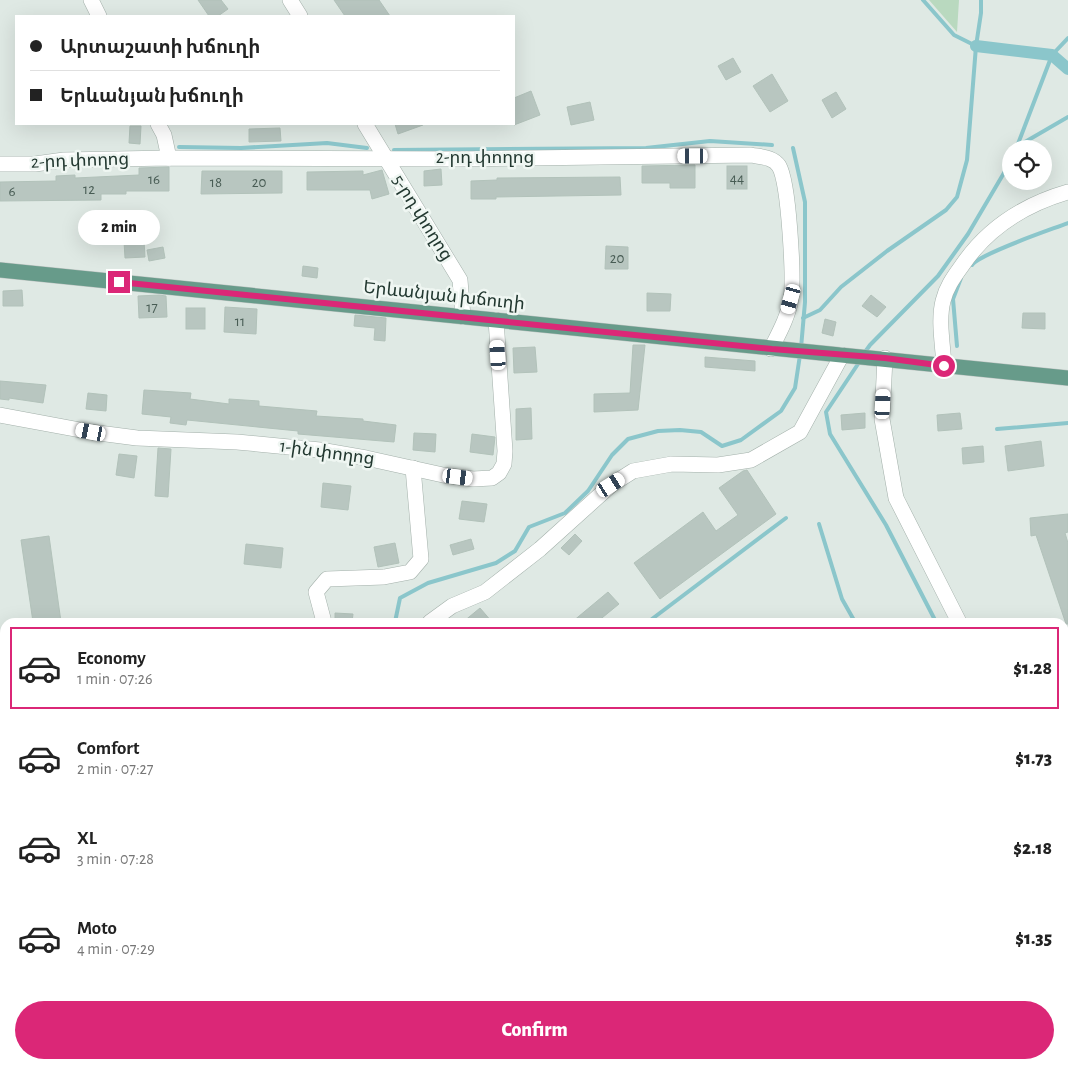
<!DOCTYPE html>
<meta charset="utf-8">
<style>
:root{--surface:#fff;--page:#f2f2f2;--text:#222;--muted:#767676;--line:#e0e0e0;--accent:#db2777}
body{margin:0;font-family:"Alegreya Sans","Noto Sans Armenian",sans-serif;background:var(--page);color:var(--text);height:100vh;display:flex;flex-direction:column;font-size:19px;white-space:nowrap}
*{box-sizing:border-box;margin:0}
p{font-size:16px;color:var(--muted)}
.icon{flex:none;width:28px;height:28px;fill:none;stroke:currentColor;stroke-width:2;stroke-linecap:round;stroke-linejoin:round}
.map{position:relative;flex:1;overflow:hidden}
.drawer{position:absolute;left:0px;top:618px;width:1069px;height:451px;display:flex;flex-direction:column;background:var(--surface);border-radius:15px 15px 0 0;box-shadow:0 5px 20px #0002}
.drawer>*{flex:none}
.hud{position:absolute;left:15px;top:15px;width:500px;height:110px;border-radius:0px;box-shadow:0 5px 20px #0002;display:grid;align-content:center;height:110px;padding:0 15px;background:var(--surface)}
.tools{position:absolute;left:1002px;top:140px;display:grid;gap:10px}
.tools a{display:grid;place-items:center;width:50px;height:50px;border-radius:50%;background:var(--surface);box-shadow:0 5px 20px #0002;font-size:25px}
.end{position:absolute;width:22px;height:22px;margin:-11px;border:6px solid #db2777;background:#fff;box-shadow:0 0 0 2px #fff}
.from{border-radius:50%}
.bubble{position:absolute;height:35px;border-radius:18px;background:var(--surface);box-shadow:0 5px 20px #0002;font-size:16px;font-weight:800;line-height:35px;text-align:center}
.car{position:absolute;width:15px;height:30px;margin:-15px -8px;border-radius:6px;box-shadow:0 0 4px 1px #0007;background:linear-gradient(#fff 24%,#345 0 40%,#fff 0 76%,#345 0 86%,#fff 0)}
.hud b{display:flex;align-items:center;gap:18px;height:48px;font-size:19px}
.hud b+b{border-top:1px solid var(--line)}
.hud i{width:12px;height:12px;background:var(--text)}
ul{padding:9px 0 0;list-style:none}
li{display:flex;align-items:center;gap:15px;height:82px;margin:0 10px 8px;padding:0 5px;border:2px solid transparent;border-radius:0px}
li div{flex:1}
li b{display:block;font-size:19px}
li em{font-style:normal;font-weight:800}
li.selected{border-color:var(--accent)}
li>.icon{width:45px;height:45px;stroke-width:1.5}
.cta{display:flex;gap:10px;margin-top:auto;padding:10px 15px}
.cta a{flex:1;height:58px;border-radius:30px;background:var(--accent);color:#fff;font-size:20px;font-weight:800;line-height:58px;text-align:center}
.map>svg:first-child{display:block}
</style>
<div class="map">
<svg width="1068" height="1068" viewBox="0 0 1068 1068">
<rect width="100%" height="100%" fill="#dfe9e4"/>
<path fill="#b9d9bf" d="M929,0H959L957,32Z"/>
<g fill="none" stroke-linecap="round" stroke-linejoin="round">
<g stroke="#8bc6cb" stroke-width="4">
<path d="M923,0L954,35L976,46"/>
<path d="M1018,146L1068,117"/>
<path d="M179,147L241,148L327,143L367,148"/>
<path d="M793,148L805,202V302L801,348"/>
<path d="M1016,149L1052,55L1068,38"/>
<path d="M394,150L646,148L710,141L772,145"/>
<path d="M972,265C981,253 1050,230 1068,223"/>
<path d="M803,318L820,310L841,287L887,251L946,210L957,197L967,160L976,46L981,13V0"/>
<path d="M957,346L953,299L961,278"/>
<path d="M865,352L870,345L938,276L968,234L1011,161"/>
<path d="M860,361L826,412L830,434L886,525L936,622"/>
<path d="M997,429L1068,423"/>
<path d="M819,524L842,599L855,622"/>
<path d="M395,622L400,598L428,583L496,563L515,551L529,527L565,513L588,491L612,455L628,439L658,431L680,430L701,432L722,446L741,440L781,411L795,388L800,355"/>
<path d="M648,622L786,518"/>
<path d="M1064,849L1068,857"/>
<path d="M1064,969L1068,976"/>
<path d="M541,1064L543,1068"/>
</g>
<path stroke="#8bc6cb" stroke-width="12" d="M976,46L1052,55L1068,69"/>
</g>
<g fill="#b8c6c0" stroke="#b2c2ba">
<path d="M198,0H221L228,9L218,16H209Z"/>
<path d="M334,0H379L390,16H345Z"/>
<path d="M733,58L741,72L726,80L718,66Z"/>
<path d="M772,74L788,101L770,112L753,86Z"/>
<path d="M531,91L540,115L514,125V98Z"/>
<path d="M836,92L846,109L832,118L822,100Z"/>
<path d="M590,102L594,120L571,125L567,107Z"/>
<path d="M395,124H422L423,125L398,134Z"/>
<path d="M130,126H141L140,144L129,143Z"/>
<path d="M280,128L281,141L249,142V129Z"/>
<path d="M695,165V188H670V183H642V166Z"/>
<rect x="727" y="166" width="20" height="23"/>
<path d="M169,167V191H126V194H101V200L0,201V182L56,181V176L75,175V178L139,175V168Z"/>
<path d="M441,169L442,185L424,186V171Z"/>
<path d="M382,170L389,194L372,199L370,190H307V172L363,171V175Z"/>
<path d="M202,171H282V193L201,194Z"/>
<path d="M620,177L621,195L496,197V199H471V181L497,180V178Z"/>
<path d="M112,231V242L99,244L98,233Z"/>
<path d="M144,240L145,257L125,258L124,241Z"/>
<path d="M606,246L628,247V269H605Z"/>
<path d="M163,247L165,258L149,261L147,250Z"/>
<path d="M303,266L318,268L317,278L302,276Z"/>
<path d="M22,290L23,306H3V291Z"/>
<path d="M647,293L671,294L670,311H647Z"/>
<path d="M159,295L166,296L167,317L139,318L138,296Z"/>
<path d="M871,295L886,307L877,317L862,306Z"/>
<path d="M225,307L257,309L256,334L224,332Z"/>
<rect x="186" y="308" width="19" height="21"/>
<path d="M1023,313H1045V329L1022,328Z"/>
<path d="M355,315L386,318L385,341L374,340L375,328L354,326Z"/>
<path d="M825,319L836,322L833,336L822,333Z"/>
<path d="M633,345H645L638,410L594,412V394L630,393Z"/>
<path d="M535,347L537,372L514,373L513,348Z"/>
<path d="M705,357L755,361V371L705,367Z"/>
<path d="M0,381L46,385L43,403L9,398V400L0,399Z"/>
<path d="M144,390L191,393L190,399L229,404V399L259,401V406L317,411L316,416L363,419V421L396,425L394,442L298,434V431L187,420L186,425L170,423L171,417L142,414Z"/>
<path d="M88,393L107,395L106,411L86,409Z"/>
<path d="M531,408L532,439L516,440V409Z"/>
<path d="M865,413V428L842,430L841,415Z"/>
<path d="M960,413L962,429L938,431L937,415Z"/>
<path d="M414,433L436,434L435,452L413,450Z"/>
<path d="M472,434L495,437L493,455L470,452Z"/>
<path d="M1041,441L1044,466L1008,471L1005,446Z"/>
<path d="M983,446L984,462L963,464L962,448Z"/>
<path d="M158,448L171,449L168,497L155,496Z"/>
<path d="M119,454L137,456L134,478L116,475Z"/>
<path d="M747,470L776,514L660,599L634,563L703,512L716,531L738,515L719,488L743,471Z"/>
<path d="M323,483L351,486L348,510L321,507Z"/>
<path d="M462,501L487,504L484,522L459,519Z"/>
<path d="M1068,514V532L1065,533L1068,543V624H1066L1036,535L1031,536L1030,518Z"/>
<path d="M575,534L582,541L569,555L561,548Z"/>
<path d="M49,536L61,622H33L21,540Z"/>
<path d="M471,539L474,549L453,555L450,545Z"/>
<path d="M395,543L399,563L378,567L374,547Z"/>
<path d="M246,544L283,548L281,568L244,564Z"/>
<path d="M608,592L619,604L597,622H572Z"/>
<path d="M480,608L492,622H463Z"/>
<path d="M335,613L353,614L352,622H335Z"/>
</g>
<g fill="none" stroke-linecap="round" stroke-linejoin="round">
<g stroke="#a3b0aa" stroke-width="16">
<g id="minor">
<path d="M91,0L99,16"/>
<path d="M290,0L300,16"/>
<path d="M158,124L164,135L169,158"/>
<path d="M365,124L460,280L463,317"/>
<path d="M0,164H35L64,160L169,158L458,159L751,155C761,157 773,157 779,166C789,183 794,278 791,299C788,317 779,333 771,349"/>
<path d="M885,358L882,419L896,498L959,622"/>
<path d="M944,366C943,345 938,321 943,301C946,288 953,278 961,267C987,228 1023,205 1068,192"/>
<path d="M0,415L91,432L137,438L237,442L320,450L366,458L443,475L473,479L492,478L499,473L504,464L505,451L496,320"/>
<path d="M324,622L316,592L327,579L384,577L410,572L421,559L413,468"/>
<path d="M430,622L452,606L485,592L540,549L611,485L633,471L672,464L718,465L751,460L800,432L842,355"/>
<path d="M1064,712L1068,711"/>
<path d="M1064,819L1068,826"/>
</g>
</g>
<g stroke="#bdc3c1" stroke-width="16">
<path id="major" d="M0,270L1068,378"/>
</g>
<use href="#minor" stroke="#fff" stroke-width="15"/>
<use href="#major" stroke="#679b8a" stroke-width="15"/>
</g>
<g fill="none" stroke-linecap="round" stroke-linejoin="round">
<path stroke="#db2777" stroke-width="6" d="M119,282L772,349L885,358L944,366"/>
</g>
<g text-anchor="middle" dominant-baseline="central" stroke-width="5" stroke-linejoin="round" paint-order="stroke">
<g font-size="15" fill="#485c54">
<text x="737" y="178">44</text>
<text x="154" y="179">16</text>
<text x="216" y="182">18</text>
<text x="259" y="182">20</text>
<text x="89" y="189">12</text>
<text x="12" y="191">6</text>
<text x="617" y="258">20</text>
<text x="152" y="307">17</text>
<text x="240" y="321">11</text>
</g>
<g font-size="18" fill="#223830" stroke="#eff6f2">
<text x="485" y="158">2-րդ փողոց</text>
<text transform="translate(80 161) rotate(-2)">2-րդ փողոց</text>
<text transform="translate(422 218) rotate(58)">5-րդ փողոց</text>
<text transform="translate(444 296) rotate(6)">Երևանյան խճուղի</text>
<text transform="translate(327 453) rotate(8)">1-ին փողոց</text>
</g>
</g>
</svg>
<div class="tools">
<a><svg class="icon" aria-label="locate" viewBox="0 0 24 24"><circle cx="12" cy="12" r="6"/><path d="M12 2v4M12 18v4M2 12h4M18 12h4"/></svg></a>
</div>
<i class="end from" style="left:944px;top:366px"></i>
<i class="end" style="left:119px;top:282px"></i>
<div class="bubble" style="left:78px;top:210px;width:82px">2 min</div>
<i class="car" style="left:693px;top:156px;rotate:270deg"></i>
<i class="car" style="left:791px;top:299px;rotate:196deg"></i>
<i class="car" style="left:498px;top:355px;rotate:356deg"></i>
<i class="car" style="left:883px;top:404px;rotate:3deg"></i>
<i class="car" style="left:91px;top:432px;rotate:281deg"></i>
<i class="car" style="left:458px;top:477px;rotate:97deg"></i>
<i class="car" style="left:611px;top:485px;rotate:57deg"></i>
<div class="hud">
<b><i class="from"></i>Արտաշատի խճուղի</b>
<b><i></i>Երևանյան խճուղի</b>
</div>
<section class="drawer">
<ul>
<li class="selected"><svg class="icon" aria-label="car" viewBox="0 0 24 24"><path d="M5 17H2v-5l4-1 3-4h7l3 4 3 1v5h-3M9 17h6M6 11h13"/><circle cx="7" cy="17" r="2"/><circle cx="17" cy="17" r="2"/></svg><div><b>Economy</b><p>1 min · 07:26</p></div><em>$1.28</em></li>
<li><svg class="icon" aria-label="car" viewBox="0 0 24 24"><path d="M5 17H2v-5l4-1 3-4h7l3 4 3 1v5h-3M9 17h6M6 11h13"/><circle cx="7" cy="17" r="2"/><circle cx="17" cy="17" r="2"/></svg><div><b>Comfort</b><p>2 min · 07:27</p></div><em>$1.73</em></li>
<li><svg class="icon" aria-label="car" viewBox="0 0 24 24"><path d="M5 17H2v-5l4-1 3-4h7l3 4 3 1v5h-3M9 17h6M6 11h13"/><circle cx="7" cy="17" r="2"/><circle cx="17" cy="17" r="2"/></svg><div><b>XL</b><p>3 min · 07:28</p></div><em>$2.18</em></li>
<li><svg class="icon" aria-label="car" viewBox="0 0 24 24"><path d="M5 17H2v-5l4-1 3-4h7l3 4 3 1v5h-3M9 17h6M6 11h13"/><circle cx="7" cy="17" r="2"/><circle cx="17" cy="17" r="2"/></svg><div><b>Moto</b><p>4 min · 07:29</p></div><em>$1.35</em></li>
</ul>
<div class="cta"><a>Confirm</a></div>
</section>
</div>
